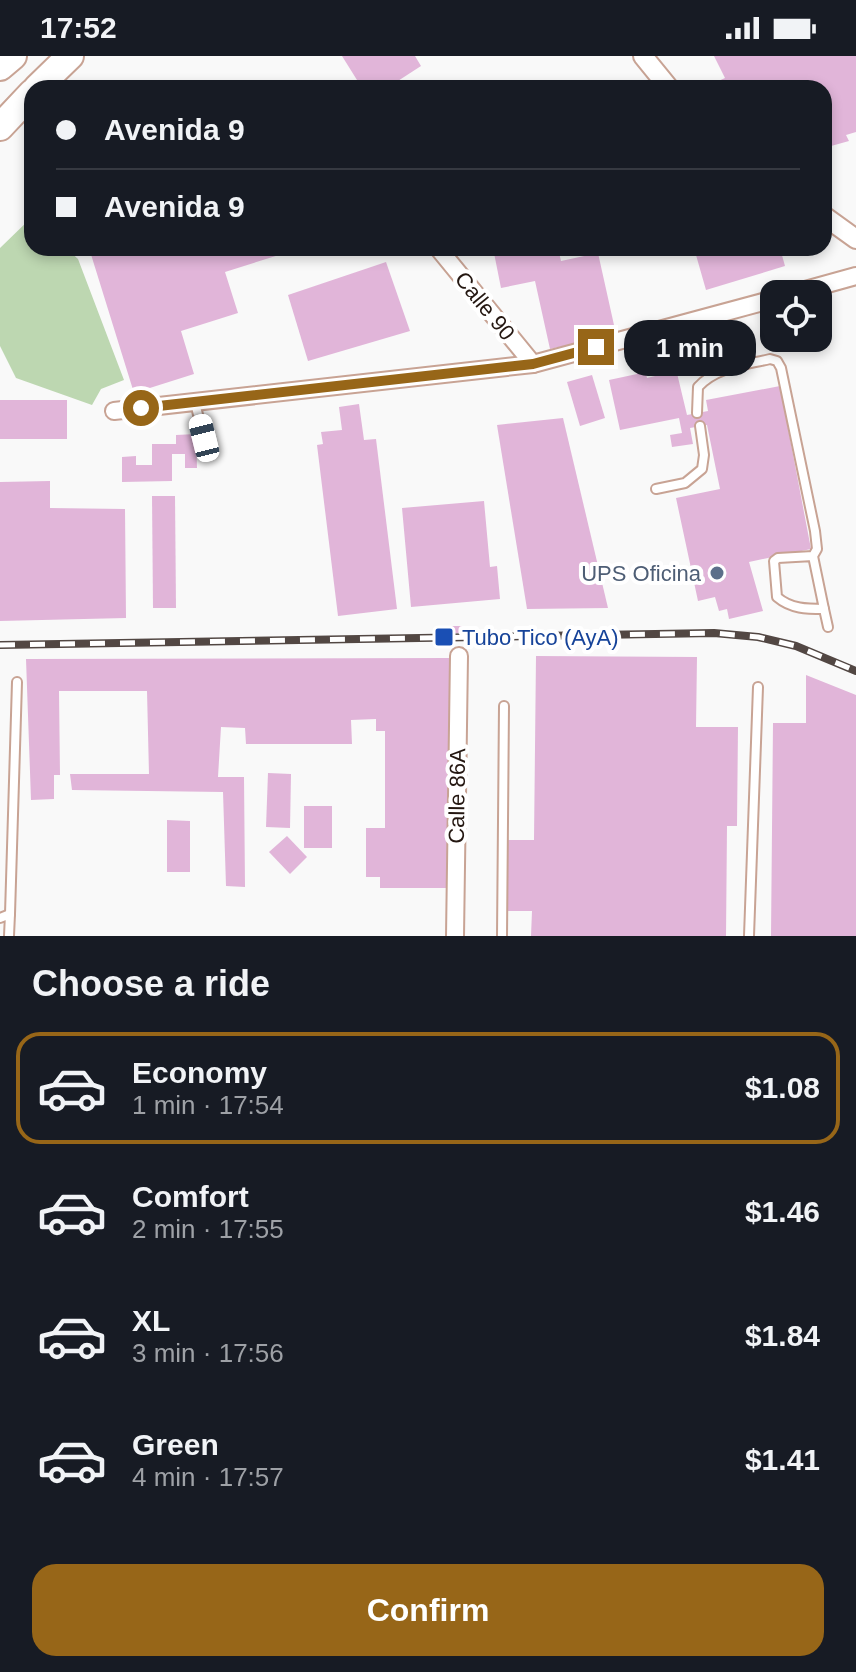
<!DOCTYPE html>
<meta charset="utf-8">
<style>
:root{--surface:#171b24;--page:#242831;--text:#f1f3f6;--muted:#9ea1a6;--line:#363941;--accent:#976618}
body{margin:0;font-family:Helvetica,sans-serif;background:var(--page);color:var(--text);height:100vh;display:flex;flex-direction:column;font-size:30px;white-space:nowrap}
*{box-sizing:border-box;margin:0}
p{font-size:26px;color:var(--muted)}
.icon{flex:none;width:44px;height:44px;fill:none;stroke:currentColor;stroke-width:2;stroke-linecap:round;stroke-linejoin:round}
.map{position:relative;height:880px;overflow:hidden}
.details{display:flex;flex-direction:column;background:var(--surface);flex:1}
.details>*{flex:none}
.top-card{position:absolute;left:24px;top:24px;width:808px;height:176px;border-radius:24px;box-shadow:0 4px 12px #0003;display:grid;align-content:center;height:176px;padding:0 32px;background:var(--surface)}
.buttons{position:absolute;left:760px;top:224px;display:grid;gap:16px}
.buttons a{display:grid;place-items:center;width:72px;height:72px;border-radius:16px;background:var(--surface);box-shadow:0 4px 12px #0003;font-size:40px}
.end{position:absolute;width:36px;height:36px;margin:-18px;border:10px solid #976618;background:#fff;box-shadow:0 0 0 4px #fff}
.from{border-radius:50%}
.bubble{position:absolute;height:56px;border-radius:24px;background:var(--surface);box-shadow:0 4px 12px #0003;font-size:26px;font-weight:700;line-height:56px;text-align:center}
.car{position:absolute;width:24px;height:48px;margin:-24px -12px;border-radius:10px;box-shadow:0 0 6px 2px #0007;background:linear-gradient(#fff 24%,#345 0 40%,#fff 0 76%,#345 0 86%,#fff 0)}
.top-card b{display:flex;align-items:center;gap:28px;height:76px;font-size:30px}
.top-card b+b{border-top:2px solid var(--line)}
.top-card i{width:20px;height:20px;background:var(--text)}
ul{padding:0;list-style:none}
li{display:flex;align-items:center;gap:24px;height:112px;margin:0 16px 12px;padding:0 16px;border:4px solid transparent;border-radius:24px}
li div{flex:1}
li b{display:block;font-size:30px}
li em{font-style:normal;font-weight:700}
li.current{border-color:var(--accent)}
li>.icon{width:72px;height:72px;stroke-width:1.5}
h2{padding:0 32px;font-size:36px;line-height:96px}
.button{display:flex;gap:16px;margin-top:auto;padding:16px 32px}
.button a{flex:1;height:92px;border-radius:24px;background:var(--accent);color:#fff;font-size:32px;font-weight:700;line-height:92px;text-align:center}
.status{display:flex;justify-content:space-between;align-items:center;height:56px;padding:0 40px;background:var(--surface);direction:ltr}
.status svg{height:22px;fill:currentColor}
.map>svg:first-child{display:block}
</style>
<div class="status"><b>17:52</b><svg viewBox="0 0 49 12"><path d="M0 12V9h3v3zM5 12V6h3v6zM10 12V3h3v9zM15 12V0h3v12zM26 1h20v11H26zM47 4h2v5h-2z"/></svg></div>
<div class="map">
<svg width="856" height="880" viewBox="0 0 856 880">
<rect width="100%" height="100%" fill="#f9f9f9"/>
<path fill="#bdd7b1" d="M32,161V192H66L78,203L124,324L101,333L92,349L16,322L0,290V192Z"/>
<g fill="#e1b5d9">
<path d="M342,0H415L421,10L387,32H362Z"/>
<path d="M714,0H856V76L846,79L849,85L824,92V32H703L725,22Z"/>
<path d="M89,192H298V193L225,216L238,257L181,275L194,318L134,337Z"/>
<path d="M493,192H558L561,205L598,197L616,278L550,293L535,225L501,232Z"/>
<path d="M694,192H780L785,210L706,234Z"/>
<path d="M386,206L410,275L308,305L288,239Z"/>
<path d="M719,288L723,305L683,316L678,300Z"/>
<path d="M643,304L647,322L655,320V316L676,313L687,359L708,355L706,344L780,330L811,493L749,506L763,555L729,563L727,553L719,555L715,541L698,545L676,442L720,433L707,369L690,372L693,388L672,391L670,379L682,377L679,362L620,374L609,324L637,318L634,306Z"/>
<path d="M592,319L605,362L580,370L567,326Z"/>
<rect x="0" y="344" width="67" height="39"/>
<path d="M359,348L364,384L376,383L397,553L338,560L317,389L323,388L321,376L342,374L339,351Z"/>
<path d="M563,362L608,552L527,553L497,369Z"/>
<path d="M196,378L197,412H185V398H172V425L122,426V401L136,400V409H152V388H176V379Z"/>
<path d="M50,425V452L125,453L126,562L0,565V426Z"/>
<path d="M152,440H175L176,552H153Z"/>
<path d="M484,445L490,511L497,510L500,543L411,551L402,452Z"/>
<path d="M436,570H466V577H435Z"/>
<path d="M536,600L697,601L696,671H738L737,770H727L726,880H531L532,855H504L505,784H534Z"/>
<path d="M450,602L449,832H380V821H366V772H385V675H376V663L351,664L352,688H246L245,672L221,671L218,721H244L245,831L226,830L223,736L72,734L70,718H149L147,635H59L60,719H54V743L31,744L26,603Z"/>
<path d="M806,619L856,639V880H771L773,667H806Z"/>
<path d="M268,717L291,718L290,772L266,771Z"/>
<rect x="304" y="750" width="28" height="42"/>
<path d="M167,764L190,765V816H167Z"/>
<path d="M287,780L307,801L290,818L269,796Z"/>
</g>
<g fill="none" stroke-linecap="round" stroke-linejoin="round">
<g stroke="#c8a394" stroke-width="12">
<g id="service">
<path d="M195,347L204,382"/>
<path d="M697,357L698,331C716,311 745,309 770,303L777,305L781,312L815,475L817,493L813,500L824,553C807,553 791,553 777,541L774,505L778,502L813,500"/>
<path d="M656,433L685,427L702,413L704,399L700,370"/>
<path d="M824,553L828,571"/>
<path d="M10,858L17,626"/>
<path d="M0,862L10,858L9,880"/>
<path d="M502,880L504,650"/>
<path d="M749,880L758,631"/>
</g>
</g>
<g stroke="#c8a394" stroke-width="20">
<g id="minor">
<path d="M438,192L533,308"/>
<path d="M791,238L856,220"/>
<path d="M114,355L533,308L774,243"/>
<path d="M455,880L459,600"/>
</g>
</g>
<g stroke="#c8a394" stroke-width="22">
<g id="tertiary">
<path d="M643,0L669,32"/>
<path d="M824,160L856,183"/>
</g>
</g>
<g stroke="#c8a394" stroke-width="30">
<g id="trunk">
<path d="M0,11L13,0"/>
<path d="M37,32L70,0"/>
<path d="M0,71L32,37"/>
</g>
</g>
<use href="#service" stroke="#fff" stroke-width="8"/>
<use href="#minor" stroke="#fff" stroke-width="16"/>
<use href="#tertiary" stroke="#fff" stroke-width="18"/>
<use href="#trunk" stroke="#fff" stroke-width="26"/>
<g stroke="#524743" stroke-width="8">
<path id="rail" d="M0,589L714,577L758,581L796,590L856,615"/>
</g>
<use href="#rail" stroke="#fff" stroke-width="5" stroke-dasharray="15" stroke-linecap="butt"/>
</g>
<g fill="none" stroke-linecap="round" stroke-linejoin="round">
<path stroke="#976618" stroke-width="10" d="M141,352L533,308L596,291"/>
</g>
<circle fill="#5c6f8a" stroke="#fff" stroke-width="3" cx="717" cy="517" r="8"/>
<rect fill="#1a4fb4" stroke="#fff" stroke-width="3" x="434" y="571" width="20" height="20" rx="4"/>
<g text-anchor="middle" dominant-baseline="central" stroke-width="8" stroke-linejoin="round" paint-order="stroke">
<g font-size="22" fill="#241711" stroke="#fff">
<text transform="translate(485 250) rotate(51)">Calle 90</text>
<text transform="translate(457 740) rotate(-89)">Calle 86A</text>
</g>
<g font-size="22" fill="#4e5e75" stroke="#fff" text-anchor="end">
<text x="701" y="517">UPS Oficina</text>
</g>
<g font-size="22" fill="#164399" stroke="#fff" text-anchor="start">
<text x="462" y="581">Tubo Tico (AyA)</text>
</g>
</g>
</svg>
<div class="buttons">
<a><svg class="icon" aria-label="locate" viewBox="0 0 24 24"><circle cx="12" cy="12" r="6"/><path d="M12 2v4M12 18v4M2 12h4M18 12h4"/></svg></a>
</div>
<i class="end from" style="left:141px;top:352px"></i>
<i class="end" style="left:596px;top:291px"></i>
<div class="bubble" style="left:624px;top:264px;width:132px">1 min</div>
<i class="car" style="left:204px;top:382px;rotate:346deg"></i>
<div class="top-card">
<b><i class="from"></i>Avenida 9</b>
<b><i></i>Avenida 9</b>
</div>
</div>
<section class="details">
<h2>Choose a ride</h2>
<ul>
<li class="current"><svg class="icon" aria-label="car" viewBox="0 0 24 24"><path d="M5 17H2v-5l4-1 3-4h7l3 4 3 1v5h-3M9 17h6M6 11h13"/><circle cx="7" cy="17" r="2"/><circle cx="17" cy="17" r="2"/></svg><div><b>Economy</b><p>1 min · 17:54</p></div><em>$1.08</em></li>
<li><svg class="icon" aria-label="car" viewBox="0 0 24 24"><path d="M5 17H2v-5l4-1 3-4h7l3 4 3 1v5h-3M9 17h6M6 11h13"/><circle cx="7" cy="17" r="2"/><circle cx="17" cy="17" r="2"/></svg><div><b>Comfort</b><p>2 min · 17:55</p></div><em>$1.46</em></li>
<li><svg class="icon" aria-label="car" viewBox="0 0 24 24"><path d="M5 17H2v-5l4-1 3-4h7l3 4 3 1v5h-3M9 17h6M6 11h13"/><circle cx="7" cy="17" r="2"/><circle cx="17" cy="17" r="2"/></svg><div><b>XL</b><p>3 min · 17:56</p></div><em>$1.84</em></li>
<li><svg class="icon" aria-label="car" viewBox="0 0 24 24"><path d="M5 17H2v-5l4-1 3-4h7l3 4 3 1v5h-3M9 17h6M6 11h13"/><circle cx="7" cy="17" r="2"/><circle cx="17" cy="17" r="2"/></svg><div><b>Green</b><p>4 min · 17:57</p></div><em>$1.41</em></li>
</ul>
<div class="button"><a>Confirm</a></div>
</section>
